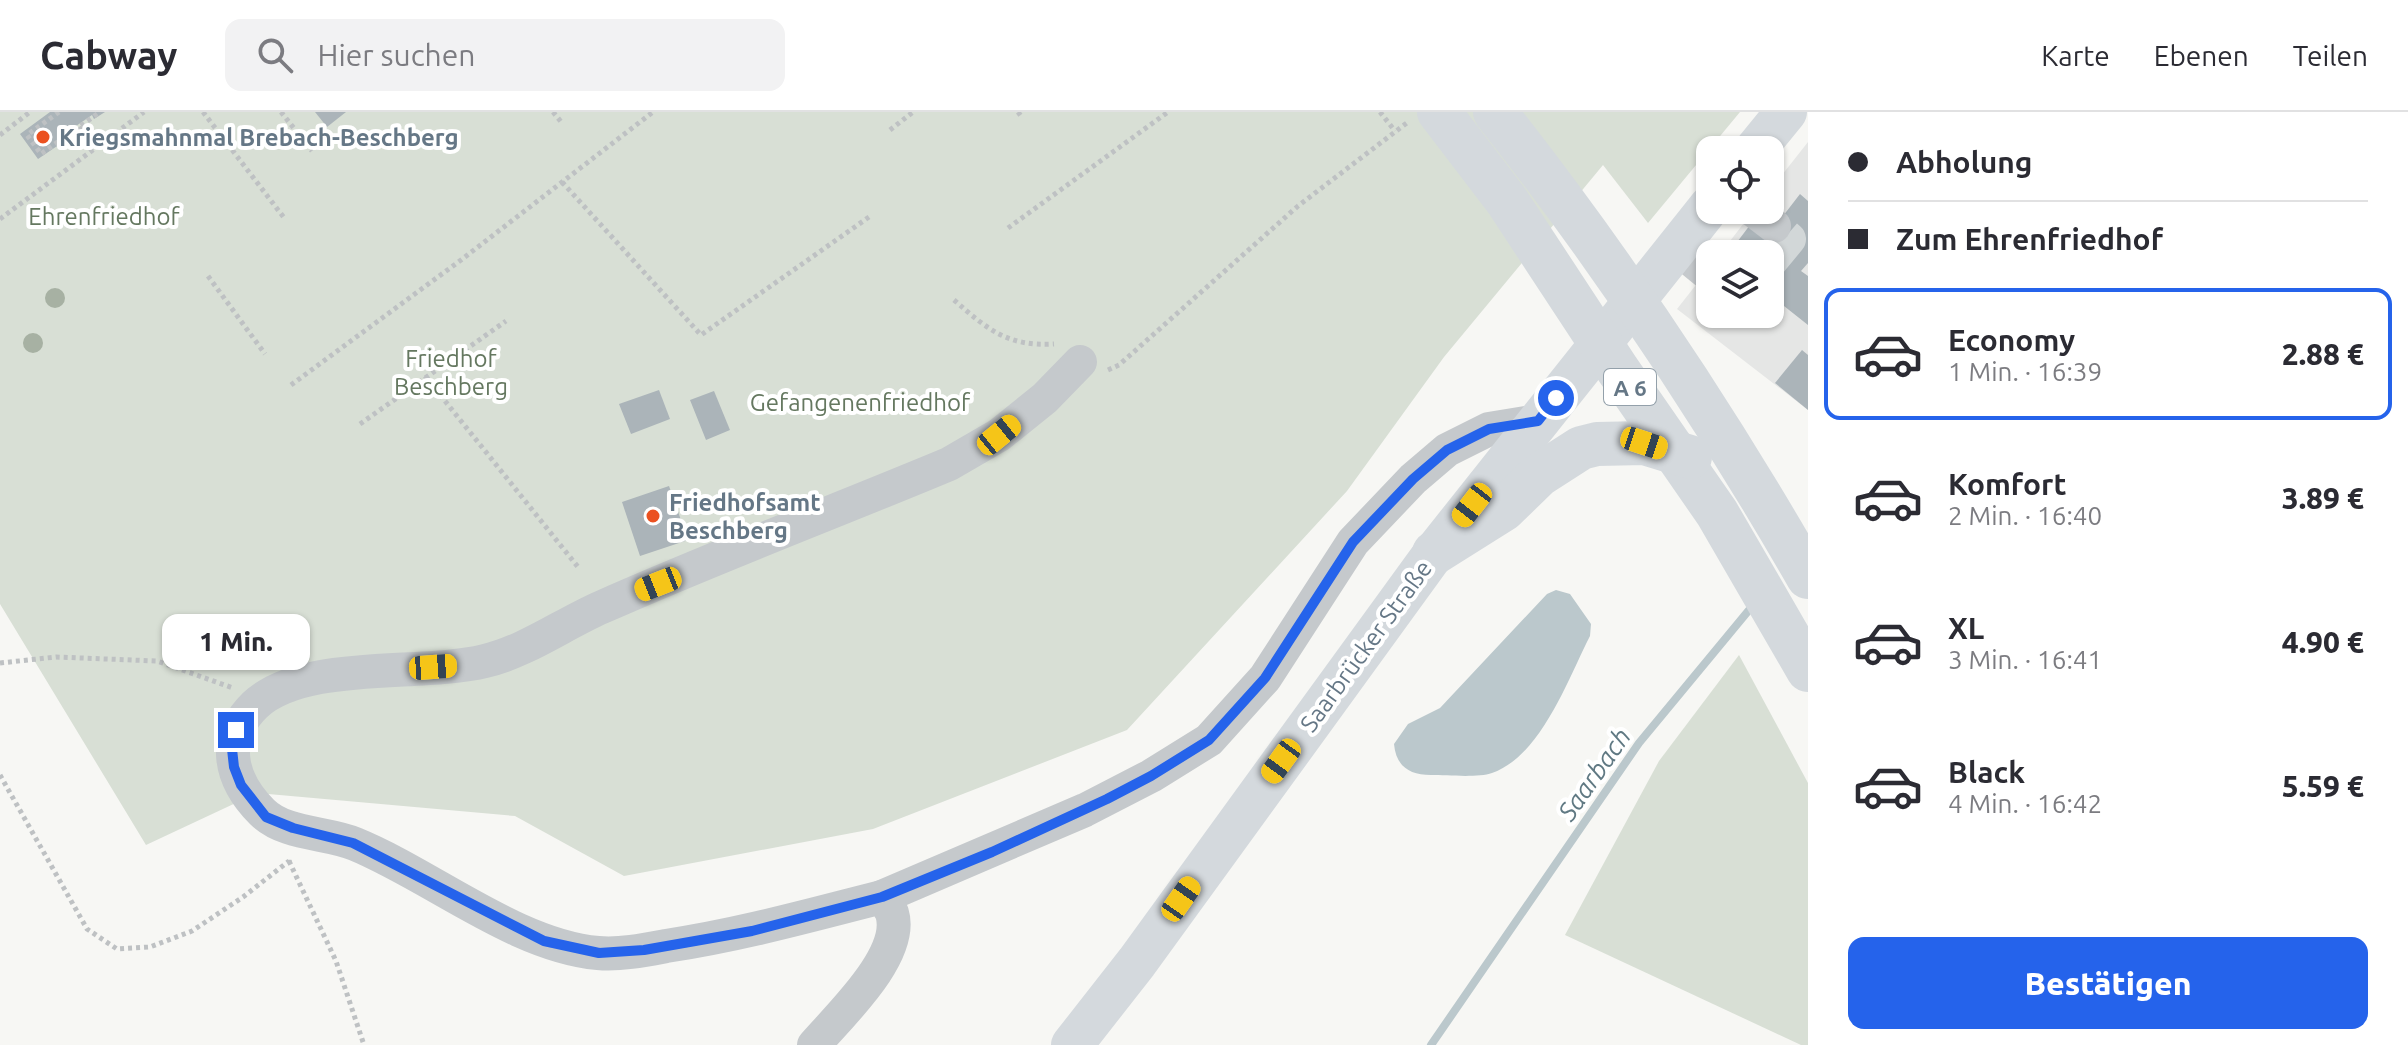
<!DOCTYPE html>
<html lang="de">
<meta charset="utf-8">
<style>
:root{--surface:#fff;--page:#f2f2f3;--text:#2b2b33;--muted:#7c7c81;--line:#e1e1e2;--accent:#2563eb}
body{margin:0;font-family:Ubuntu,sans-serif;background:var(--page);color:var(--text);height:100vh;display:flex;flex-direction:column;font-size:30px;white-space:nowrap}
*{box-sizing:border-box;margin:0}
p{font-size:26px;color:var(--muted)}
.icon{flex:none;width:44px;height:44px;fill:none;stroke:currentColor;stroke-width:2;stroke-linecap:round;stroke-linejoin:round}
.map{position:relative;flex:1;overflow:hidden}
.side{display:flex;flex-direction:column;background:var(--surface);width:600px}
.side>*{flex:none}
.top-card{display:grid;align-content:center;height:176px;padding:0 40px;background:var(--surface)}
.fabs{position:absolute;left:1696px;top:24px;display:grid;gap:16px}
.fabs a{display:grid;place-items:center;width:88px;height:88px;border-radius:16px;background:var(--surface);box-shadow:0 2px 6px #0004;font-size:40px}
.end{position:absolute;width:36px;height:36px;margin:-18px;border:10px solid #2563eb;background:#fff;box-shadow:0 0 0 4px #fff}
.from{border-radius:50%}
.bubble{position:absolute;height:56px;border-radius:16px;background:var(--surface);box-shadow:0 2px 6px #0004;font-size:26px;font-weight:800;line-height:56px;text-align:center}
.car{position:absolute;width:24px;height:48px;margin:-24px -12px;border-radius:10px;box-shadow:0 0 6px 2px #0007;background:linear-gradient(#f5c518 24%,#345 0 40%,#f5c518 0 76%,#345 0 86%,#f5c518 0)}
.top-card b{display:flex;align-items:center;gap:28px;height:76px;font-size:30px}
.top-card b+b{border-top:2px solid var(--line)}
.top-card i{width:20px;height:20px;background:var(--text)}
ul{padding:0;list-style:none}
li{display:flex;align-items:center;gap:24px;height:132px;margin:0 16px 12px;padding:0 24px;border:4px solid transparent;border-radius:16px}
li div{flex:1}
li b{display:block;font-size:30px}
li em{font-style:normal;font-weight:800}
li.current{border-color:var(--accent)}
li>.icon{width:72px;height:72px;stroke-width:1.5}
.primary-button{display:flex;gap:16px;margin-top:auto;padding:16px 40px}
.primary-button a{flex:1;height:92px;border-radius:16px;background:var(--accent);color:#fff;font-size:32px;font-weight:800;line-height:92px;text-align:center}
header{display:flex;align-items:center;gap:48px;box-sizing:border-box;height:112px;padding:0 40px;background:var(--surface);border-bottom:2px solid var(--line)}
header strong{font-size:38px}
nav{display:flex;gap:44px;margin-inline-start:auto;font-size:28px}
.search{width:560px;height:72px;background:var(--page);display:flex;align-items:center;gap:20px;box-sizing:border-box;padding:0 28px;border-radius:16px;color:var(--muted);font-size:30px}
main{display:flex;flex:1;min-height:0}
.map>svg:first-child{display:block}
</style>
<header>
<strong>Cabway</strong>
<div class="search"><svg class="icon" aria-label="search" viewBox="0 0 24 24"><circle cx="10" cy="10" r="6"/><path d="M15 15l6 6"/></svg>Hier suchen</div>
<nav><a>Karte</a><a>Ebenen</a><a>Teilen</a></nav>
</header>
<main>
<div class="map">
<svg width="1808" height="933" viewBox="0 0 1808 933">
<rect width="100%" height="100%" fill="#f7f7f4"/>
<path fill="#e5e6e5" d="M1808,30V298L1677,197L1710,155V202H1770V142H1720L1754,98H1770V78Z"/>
<g fill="#d8dfd5">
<path d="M0,0H1740L1648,111L1603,53L1444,245L1347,379L1127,618L873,717L624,764L515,704L257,681L146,733L0,492Z"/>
<path d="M1739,543L1808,671V933H1801L1565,823L1659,649Z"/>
</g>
<path fill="#bbc8cc" d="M1556,478L1570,482L1591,512L1590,524C1568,567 1541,644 1492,661C1478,666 1447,663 1431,663C1409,663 1396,654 1394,632L1408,612L1440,596L1547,482Z"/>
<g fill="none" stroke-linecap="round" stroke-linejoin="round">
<path stroke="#bbc8cc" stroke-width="8" d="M1431,933L1639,631L1754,492"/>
</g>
<g fill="#abb4b9">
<path d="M50,0H105L94,7L92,3L63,23L66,28L38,47L20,22Z"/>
<path d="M315,0H346L327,15Z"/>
<path d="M1800,82L1808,89V151L1801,159L1808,164V213L1770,183V142H1728L1750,113L1766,126Z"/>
<path d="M1802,238L1808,243V298L1775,271Z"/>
<path d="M659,278L670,307L631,322L619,292Z"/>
<path d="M714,279L730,318L706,328L690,288Z"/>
<path d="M669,374L688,428L640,444L622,390Z"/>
</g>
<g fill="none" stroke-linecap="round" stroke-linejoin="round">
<path stroke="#d2d7d8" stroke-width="34" stroke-dasharray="34 17" stroke-linecap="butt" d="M1770,150L1789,127L1774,114"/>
<g stroke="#bec1c3" stroke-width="5" stroke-dasharray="4 4" stroke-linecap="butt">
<path d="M59,0L27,23L41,42L100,0"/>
<path d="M203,0L285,107"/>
<path d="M281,0L312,39"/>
<path d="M553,0L562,11"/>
<path d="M1018,0L1021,4"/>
<path d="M1380,0L1395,19"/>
<path d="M79,15L94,37"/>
<path d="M890,18L913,0"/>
<path d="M0,23L30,0"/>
<path d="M562,70L701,223L869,105"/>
<path d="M0,107L144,0"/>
<path d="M1008,116L1168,0"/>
<path d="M208,164L265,242"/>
<path d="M954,188C987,217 1008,235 1054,232"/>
<path d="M1108,258L1119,253L1298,94L1408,10"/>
<path d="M425,264L578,455"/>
<path d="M291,273L461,148L653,0"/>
<path d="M360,312L506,209"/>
<path d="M0,551L56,545L157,549L233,576"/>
<path d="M0,663L87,817L117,837L150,835L192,819L243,785L289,749V745"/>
<path d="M289,749L336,849L364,933"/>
</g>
<g stroke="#c5c9cc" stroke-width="34">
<path d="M1753,98L1774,114"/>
<path d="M1677,136L1710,163"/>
<path d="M882,785L1085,698L1151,664L1209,628L1265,566L1353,430L1413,367L1447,338L1489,317L1538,309"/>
<path d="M814,933C839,904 905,843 892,801C890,796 885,790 882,785C811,803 740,823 666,834C645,838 620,843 598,841C516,834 431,763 355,732C327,720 285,723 262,700C230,668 220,627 255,593C304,547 421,565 485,549C527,539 563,512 602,495C717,444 834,400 949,352L999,323L1045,286L1080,250"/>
</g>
<g stroke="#d4d9dd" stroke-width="42">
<path d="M1755,38L1786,0"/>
<path d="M1072,933L1137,850L1434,441L1710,94"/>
</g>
<g stroke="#d4d9dd" stroke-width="44">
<path d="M1439,0L1507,89L1618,258L1717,401L1808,558"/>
<path d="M1495,0C1611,147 1715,303 1808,465"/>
<path d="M1434,441L1504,397L1539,363L1581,336L1597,332L1644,331L1690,345"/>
</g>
</g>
<g fill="#a7b1a3">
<circle cx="55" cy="186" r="10"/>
<circle cx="33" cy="231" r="10"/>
</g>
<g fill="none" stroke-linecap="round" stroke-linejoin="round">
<path stroke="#2563eb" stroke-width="10" d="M236,618L232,637L234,655L241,673L266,705L293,716L353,731L544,829L599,841L644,838L752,819L882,785L992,740L1107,687L1151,664L1209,628L1265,566L1353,430L1413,367L1447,338L1489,317L1538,309L1556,286"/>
</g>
<g fill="#eb5120" stroke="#fff" stroke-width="3">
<circle cx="43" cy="25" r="8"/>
<circle cx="653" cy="404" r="8"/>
</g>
<g text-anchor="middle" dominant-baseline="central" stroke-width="8" stroke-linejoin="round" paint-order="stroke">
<rect fill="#fff" stroke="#93a0aa" stroke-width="2" x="1604" y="257" width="52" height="36" rx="6"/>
<g font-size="22" font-weight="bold" fill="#657786">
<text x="1630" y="275">A 6</text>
</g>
<g font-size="24" font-weight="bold" fill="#657786" stroke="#fff" text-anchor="start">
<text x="59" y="25">Kriegsmahnmal Brebach-Beschberg</text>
<text x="669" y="390">Friedhofsamt<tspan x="669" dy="28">Beschberg</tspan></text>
</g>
<g font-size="24" fill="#657860" stroke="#fff">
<text x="104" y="104">Ehrenfriedhof</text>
<text x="451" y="246">Friedhof<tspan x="451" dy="28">Beschberg</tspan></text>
<text x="860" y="290">Gefangenenfriedhof</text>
</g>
<g font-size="24" fill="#657786" stroke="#fff">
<text transform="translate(1366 534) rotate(-54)">Saarbrücker Straße</text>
</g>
<g font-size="26" font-style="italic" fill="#607983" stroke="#fff">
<text transform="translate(1594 662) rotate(-55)">Saarbach</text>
</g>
</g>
</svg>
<div class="fabs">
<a><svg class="icon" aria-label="locate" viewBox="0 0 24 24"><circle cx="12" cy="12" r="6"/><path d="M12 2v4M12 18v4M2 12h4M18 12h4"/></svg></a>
<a><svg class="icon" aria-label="layers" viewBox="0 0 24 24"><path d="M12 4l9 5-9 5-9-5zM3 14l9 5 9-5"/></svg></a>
</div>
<i class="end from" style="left:1556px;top:286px"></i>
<i class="end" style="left:236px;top:618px"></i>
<div class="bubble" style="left:162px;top:502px;width:148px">1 Min.</div>
<i class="car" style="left:999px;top:323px;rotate:51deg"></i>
<i class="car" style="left:1644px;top:331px;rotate:108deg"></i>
<i class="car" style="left:1472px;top:393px;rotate:218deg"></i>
<i class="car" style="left:658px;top:472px;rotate:248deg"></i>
<i class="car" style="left:433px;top:555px;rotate:86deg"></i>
<i class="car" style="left:1281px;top:649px;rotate:216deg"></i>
<i class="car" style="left:1181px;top:787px;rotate:35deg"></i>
</div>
<section class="side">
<div class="top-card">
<b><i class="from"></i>Abholung</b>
<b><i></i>Zum Ehrenfriedhof</b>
</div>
<ul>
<li class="current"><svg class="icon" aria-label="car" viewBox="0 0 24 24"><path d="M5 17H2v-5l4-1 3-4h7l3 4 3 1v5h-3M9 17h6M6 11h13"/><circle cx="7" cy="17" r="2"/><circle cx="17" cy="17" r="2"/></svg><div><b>Economy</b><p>1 Min. · 16:39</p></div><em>2.88 €</em></li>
<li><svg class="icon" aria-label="car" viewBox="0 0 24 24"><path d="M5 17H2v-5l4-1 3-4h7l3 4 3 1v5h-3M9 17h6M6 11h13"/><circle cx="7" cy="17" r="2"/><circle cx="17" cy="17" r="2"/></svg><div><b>Komfort</b><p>2 Min. · 16:40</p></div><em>3.89 €</em></li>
<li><svg class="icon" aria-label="car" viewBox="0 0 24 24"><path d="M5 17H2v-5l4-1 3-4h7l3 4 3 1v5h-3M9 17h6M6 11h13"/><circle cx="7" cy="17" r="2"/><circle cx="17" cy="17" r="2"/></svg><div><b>XL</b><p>3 Min. · 16:41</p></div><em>4.90 €</em></li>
<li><svg class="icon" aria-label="car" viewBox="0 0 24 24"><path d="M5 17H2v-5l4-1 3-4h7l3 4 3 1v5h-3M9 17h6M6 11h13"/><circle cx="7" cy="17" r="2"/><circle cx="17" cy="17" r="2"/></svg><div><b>Black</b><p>4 Min. · 16:42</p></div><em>5.59 €</em></li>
</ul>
<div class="primary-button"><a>Bestätigen</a></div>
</section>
</main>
